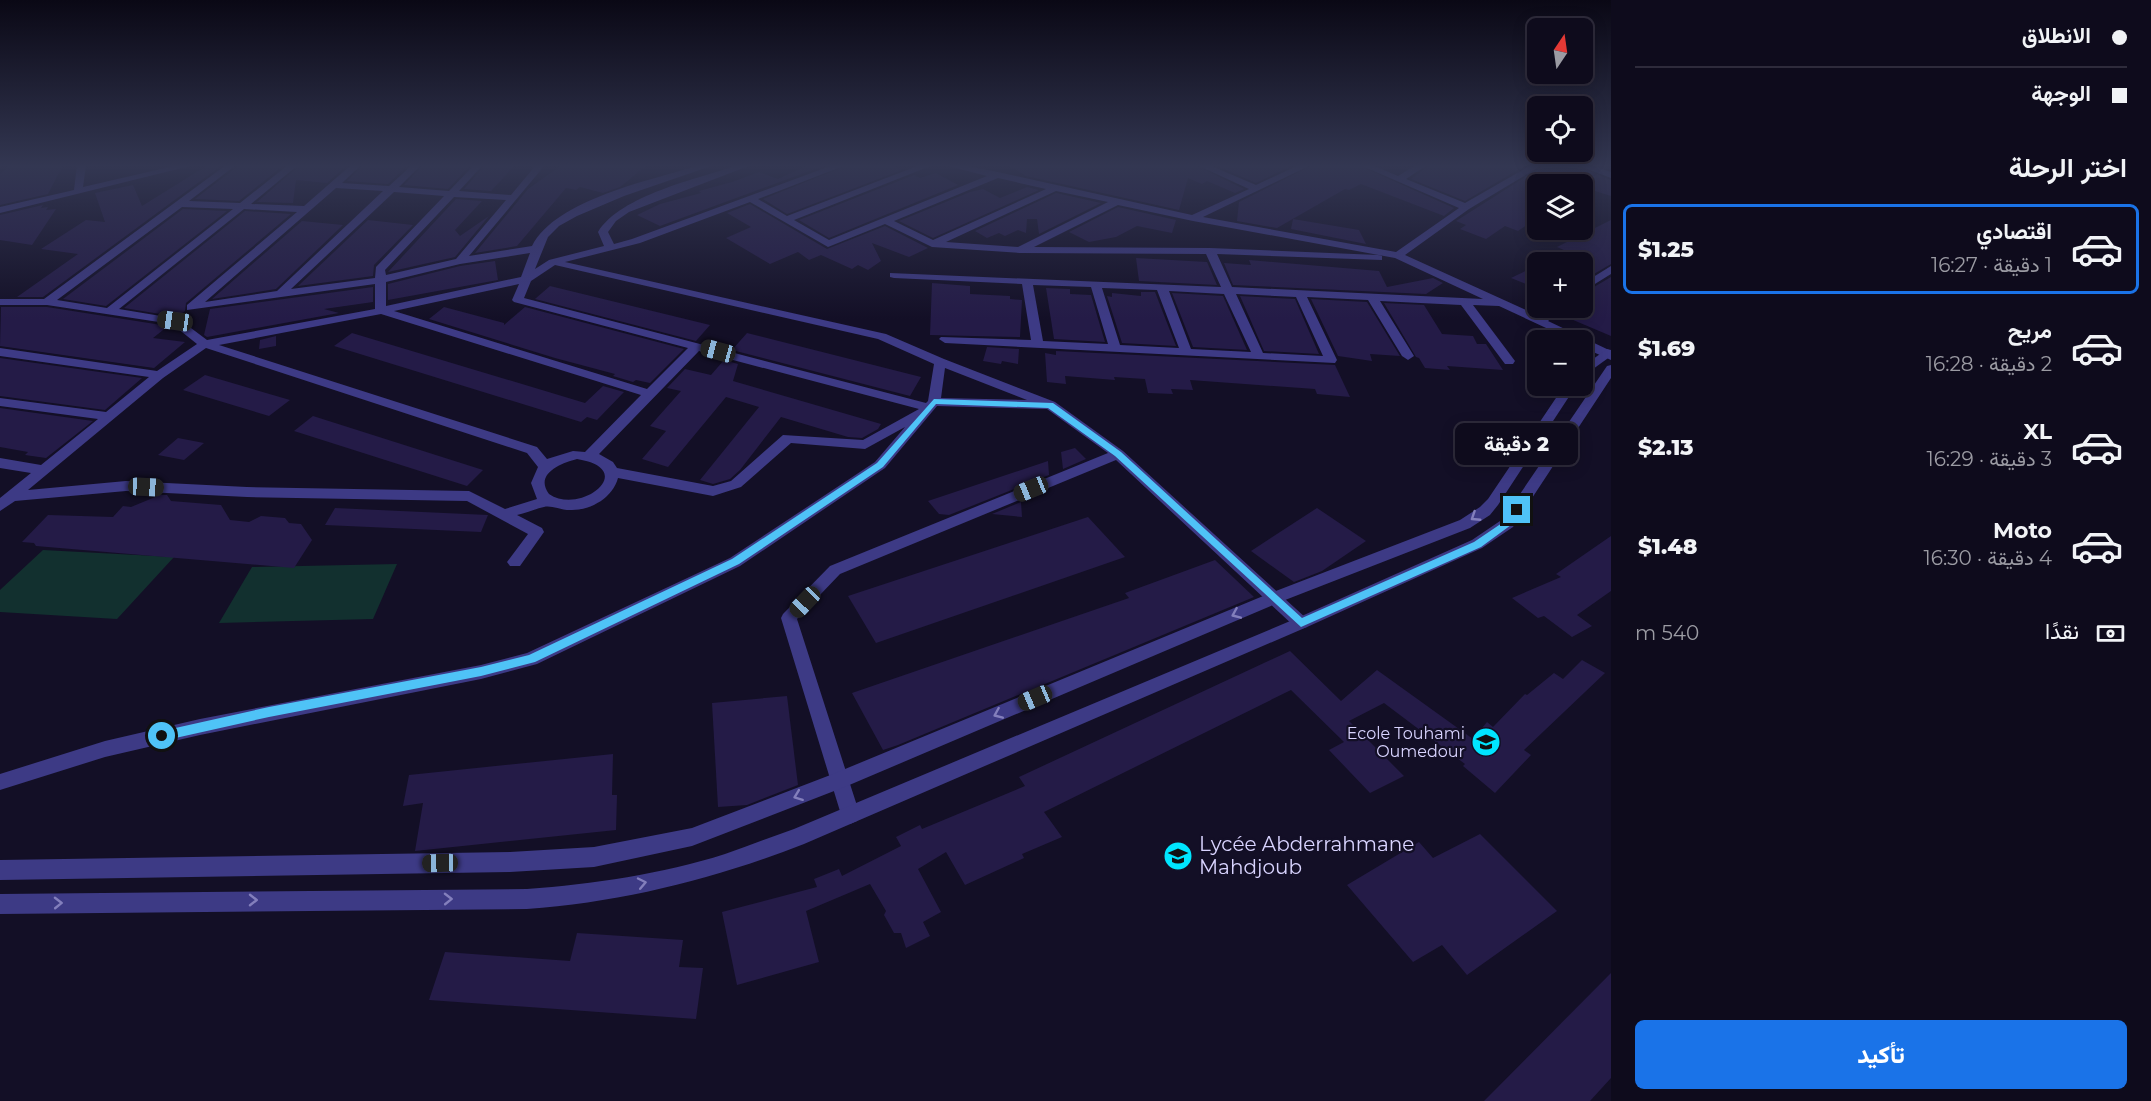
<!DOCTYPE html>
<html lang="ar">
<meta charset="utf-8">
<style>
:root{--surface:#0e0b1c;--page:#171425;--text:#f1f3f6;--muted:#9b9ba3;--line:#2e2b3b;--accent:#1a73e8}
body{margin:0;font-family:Montserrat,Vazirmatn,sans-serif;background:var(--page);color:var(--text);direction:rtl;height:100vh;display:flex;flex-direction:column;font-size:22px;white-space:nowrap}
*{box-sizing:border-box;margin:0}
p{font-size:20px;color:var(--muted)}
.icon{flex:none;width:33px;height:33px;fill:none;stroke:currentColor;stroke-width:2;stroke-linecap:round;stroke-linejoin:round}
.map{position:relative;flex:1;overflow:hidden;direction:ltr}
.details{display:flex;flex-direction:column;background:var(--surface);width:540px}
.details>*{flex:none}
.top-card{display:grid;align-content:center;height:132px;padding:0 24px;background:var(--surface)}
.needle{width:39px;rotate:13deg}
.fabs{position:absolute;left:1527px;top:18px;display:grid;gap:12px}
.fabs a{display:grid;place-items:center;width:66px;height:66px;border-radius:9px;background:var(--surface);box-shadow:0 3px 15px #0003,0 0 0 2px var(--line);font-size:30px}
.end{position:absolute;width:27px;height:27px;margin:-14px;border:8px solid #4fc3f7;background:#111;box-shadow:0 0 0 3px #111}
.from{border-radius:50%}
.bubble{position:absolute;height:42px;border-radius:9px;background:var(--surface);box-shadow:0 3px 15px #0003,0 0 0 2px var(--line);font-size:20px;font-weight:800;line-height:42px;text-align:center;direction:rtl}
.car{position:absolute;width:18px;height:36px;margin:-18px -9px;border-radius:8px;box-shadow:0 0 4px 2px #0007;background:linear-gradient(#222 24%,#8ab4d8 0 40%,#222 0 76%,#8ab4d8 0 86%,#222 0)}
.top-card b{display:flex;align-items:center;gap:21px;height:57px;font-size:22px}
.top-card b+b{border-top:2px solid var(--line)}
.top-card i{width:15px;height:15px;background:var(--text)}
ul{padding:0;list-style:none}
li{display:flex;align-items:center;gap:18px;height:90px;margin:0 12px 9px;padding:0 12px;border:3px solid transparent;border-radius:9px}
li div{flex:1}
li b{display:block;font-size:22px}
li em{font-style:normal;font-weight:800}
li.selected{border-color:var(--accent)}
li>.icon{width:54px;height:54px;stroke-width:1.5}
h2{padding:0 24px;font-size:27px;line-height:72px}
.pay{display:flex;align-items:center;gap:15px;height:66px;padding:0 24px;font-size:22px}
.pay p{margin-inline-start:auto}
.cta{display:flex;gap:12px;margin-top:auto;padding:12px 24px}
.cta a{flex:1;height:69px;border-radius:9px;background:var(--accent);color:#fff;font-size:24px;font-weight:800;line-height:69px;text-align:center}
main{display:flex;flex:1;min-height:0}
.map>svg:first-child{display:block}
</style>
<main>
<section class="details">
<div class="top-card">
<b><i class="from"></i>الانطلاق</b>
<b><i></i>الوجهة</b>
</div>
<h2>اختر الرحلة</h2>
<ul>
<li class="selected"><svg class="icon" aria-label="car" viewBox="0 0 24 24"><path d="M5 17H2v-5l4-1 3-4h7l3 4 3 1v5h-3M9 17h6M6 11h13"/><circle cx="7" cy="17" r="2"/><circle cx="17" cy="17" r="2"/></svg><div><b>اقتصادي</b><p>1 دقيقة · 16:27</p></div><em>$1.25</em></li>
<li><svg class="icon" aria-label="car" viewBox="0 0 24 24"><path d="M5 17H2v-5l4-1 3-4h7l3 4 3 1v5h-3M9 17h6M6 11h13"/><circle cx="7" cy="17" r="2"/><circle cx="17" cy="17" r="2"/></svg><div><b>مريح</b><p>2 دقيقة · 16:28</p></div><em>$1.69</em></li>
<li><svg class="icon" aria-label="car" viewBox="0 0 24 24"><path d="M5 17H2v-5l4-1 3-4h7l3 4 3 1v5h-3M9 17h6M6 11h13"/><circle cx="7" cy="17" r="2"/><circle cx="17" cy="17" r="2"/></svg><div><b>XL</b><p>3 دقيقة · 16:29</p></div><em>$2.13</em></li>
<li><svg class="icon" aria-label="car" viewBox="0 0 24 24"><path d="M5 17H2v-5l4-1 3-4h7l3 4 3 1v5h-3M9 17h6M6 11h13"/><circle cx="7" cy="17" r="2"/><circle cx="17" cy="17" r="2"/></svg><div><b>Moto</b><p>4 دقيقة · 16:30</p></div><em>$1.48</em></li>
</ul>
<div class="pay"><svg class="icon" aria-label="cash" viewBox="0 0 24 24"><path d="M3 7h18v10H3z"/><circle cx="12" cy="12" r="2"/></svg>نقدًا<p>540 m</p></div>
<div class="cta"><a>تأكيد</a></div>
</section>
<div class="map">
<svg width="1611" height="1101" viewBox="0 0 1611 1101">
<rect width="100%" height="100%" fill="#130f26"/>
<g fill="#12302f">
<path d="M43,550L174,557L117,619L0,612V590Z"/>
<path d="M397,564L373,619L219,623L252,567Z"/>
</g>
<g fill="#241b47">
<path d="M10,165H63L48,194L0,205V174Z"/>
<path d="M208,165H222L43,297H17L78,254L41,249L86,220L105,222L95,193L133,185L142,206Z"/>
<path d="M265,165H284L239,201L195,199L238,166Z"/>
<path d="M300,165H347L327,183L296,180L293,203L257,202Z"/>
<path d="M363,165H408L388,184L347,181Z"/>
<path d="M423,165H471L448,189L404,185Z"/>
<path d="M485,165H515L491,191L464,189Z"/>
<path d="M562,165H647L620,187L603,193L580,187L576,190L566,188L517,246L475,253L528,189Z"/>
<path d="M808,165H826L660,226L637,215L660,204L701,193L699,191L732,182L759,172L778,179Z"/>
<path d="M848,165H891L902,170L787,214L763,199Z"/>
<path d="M1008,165H1195L1244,189L1235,193L1207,181L1202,184L1188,178L1179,210L1026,176Z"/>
<path d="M1215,165H1293L1256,183Z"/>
<path d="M1313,165H1358L1454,208L1444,216L1361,184L1349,190L1345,189L1277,228L1237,221L1239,202Z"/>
<path d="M1429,165H1526L1465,201L1411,179Z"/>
<path d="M1544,165H1575L1611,180V196L1582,187V184H1538V217L1518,231L1505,226L1486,239L1460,229L1466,225L1456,221Z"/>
<path d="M936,173L958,185L829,238L799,220L914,175L920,178Z"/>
<path d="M1027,187L1039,190L933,238L899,221L970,192L983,189L1000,198Z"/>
<path d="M1056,193L1101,203L1039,234L1037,219H1027L1026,233L1018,230L1005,236L999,233L987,238L975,231Z"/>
<path d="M456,199L482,201L455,230L460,236L489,216L455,257L388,272Z"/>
<path d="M750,204L827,249L885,226L928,248L909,257L872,243L881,261L868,270L858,265L852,269L821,255L809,260L798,252L770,264L726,238L751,227L727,213Z"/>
<path d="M43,205L41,208L48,207L46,210L56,209L32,245L0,240V215Z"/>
<path d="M1118,207L1176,220L1172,233L1137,226L1116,237L1089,242L1069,232Z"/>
<path d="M183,209L227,211L106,306L63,299Z"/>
<path d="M245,211L291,214L186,303L185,311L178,317L124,308Z"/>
<path d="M1293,219L1359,230L1366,244L1291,229Z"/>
<path d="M368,220L413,225L374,265L373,276L298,286Z"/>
<path d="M1611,220V264L1582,281V262H1539L1564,250L1557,247Z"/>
<path d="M302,221L343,225L276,289L212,299Z"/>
<path d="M1136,258L1207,262L1217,285L1139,281Z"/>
<path d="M1249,260L1379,271L1387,287L1433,278L1443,283L1426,294L1233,285L1224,263L1251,265Z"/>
<path d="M495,261L498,280L388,300V284L460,266Z"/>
<path d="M1538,265V289L1511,278Z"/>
<path d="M1611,277V336L1559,314L1565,308H1582V294Z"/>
<path d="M932,283L970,286V294L1010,296V299L1022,300L1020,337L930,335Z"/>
<path d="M550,286L710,325L696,341L535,299Z"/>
<path d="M373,287V302L324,309L339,313L207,337L204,335L210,309Z"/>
<path d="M1046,288L1070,289V294L1091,295L1105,342L1054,339Z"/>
<path d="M1141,292H1155L1176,346L1122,343L1107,296L1112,297V293L1141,296Z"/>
<path d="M1172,293L1223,296L1247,350L1193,347Z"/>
<path d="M1240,296L1295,299L1319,354L1264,351Z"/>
<path d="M1311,299L1367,302L1400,356L1370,354L1372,361L1338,356Z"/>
<path d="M1384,303L1424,305L1442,334L1473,336L1477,344H1486L1503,370L1447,366L1450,370L1425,368L1419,358L1416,357Z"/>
<path d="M1,307H47L168,326L153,338L185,342L154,368L0,346Z"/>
<path d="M444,307L504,323V325L525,307L684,349L650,383L636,380L633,382L613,376L615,374L555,358L429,319Z"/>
<path d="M352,333L585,403L603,386L624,392L597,420L587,417L581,422L334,346Z"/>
<path d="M747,333L921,377L910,396L732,350Z"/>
<path d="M276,336V346L259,349L260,340Z"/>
<path d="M987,347L1019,349L1018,364L1002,361L1001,364L983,361Z"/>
<path d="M1056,351L1335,365L1350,397L1317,394L1315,389L1190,380L1193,390L1171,389L1173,394L1148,393L1145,379L1114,377L1115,380L1065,376L1066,384L1047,382L1045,353L1056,355Z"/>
<path d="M0,358L142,378L105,410L0,396Z"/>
<path d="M724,360L738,364L733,381L881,424L878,429L862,438L848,437L781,417L740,470L730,479L713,484L700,480L759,407L726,397L668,467L642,459L666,431L650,426L681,391L667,388L685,369L711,375Z"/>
<path d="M205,375L290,400L269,416L183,390Z"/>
<path d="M0,408L93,421L46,458L25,455L28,452L0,447Z"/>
<path d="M313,416L483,470L467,486L294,431Z"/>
<path d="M178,438L204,443L184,460L158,455Z"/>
<path d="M1075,448L1086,459L1063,469L1061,452Z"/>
<path d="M1048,461L1049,475L949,515L939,514L928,501Z"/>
<path d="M160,495H167L171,501L221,505L230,520L249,522L261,516L285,518L289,523L301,524L312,540L294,568L36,546L34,543L22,542L48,515L113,517L123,506L131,507Z"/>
<path d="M1021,502L1022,517L992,514Z"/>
<path d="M335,508L488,515L481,532L325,525Z"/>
<path d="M1317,508L1366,541L1322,571L1294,582L1251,551Z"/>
<path d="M1088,517L1125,557L876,643L848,596Z"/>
<path d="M1611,536V591L1577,615L1592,626L1572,637L1544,616L1538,618L1512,598L1561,577L1556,574Z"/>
<path d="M1215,560L1254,597L898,745L883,750L852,693L1129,598L1125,593Z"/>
<path d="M1290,651L1341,701L1377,670L1473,739L1487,722L1493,727L1525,694L1527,695L1554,673L1563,679L1582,660L1605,673L1524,750L1531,755L1495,793L1463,766L1465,764L1384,703L1349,721L1404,776L1370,793L1329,750L1344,742L1291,690L1044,812L1062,837L1022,854L1024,858L965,885L946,852L918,869L941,912L923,922L930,936L906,948L901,933H894L884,915L886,911L870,884L806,911L819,962L737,985L722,912L817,887L814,879L839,869L842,876L901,846L896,837L920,825L922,829L1025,786L1019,777Z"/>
<path d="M787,696L798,785L747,805L718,807L712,703Z"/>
<path d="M613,754L612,795H617L616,830L415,851L423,803L403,806L409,775Z"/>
<path d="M1480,834L1557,911L1467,975L1442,945L1413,962L1347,885L1419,842L1433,858Z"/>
<path d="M577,933L683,940L679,967L703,968L696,1019L429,1000L445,952L570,961Z"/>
<path d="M1611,973V1078L1590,1101H1484Z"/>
</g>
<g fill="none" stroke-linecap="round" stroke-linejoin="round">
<g fill="#3d3a85" fill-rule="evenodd">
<path d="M77,165H86L83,187L178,165H194L0,213V207L74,190Z"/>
<path d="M226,165H236L189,201L240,203L288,165H298L251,204L304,206L351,165H361L342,183L389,186L412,165H421L399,187L449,191L474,165H483L459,191L511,195L536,165H545L469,256L532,246C556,199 652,180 700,165H714L624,196L577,216L559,226L548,237L535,269L549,260L604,246L598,232C621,195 697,179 738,165H751L629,212L616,221L608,232L614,244L632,239L833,165H846L758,199L787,216L920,165H933L794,220L829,240L987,176L944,165H961L998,172L1192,215L1249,189L1197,165H1209L1256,185L1299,165H1311L1203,217L1396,252L1459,208L1360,165H1372L1398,176L1416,165H1427L1406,179L1465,203L1531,165H1542L1469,209L1405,255L1539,316L1551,308H1563L1548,321L1611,351V360L1582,347V340H1572L1499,306L1473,305L1515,361L1513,364H1505L1461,305L1380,301L1414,356L1408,360L1402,356L1368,300L1307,297L1337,360L1335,363L945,343L939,339L941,337L1031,340L1022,284L894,278L890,277V273L1221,287L1206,254L1020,253L932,247L885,224L828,247L750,202L640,243L565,262L886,334L944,359L1055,402L1123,451L1307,619L1309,623L1307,627L1301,629L1295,627L1116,460L840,574L797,619L860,815L857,821L850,824L843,821L781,618L783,614L830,566L1108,453L1047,409L937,406L885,468L740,566L537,664L481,679L200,735L105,757L0,790V774L105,741L200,719L481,665L527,653L730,558L875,462L905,427L865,449L791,443L741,487L713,496L618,478C613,497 592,510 572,510C563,511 552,505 544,507C535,509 526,513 517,515L542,528L544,532L520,566H510L507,562L528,534L467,501L247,497L126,491L15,501L0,511V498L31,473L0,468V458L41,465L98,419L0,406V398L106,412L149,377L0,356V348L157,371L197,344L172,324L47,305H0V299H44ZM998,178L1046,189L933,240L894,221ZM336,188L383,191L277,291L205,302ZM1056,191L1108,202L1018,247L946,242ZM394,192L444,196L376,267L375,278L291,289ZM454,197L506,200L456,259L386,275L385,270ZM1118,205L1193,221L1395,258L1483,299L1232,287L1217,254L1382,260V256L1378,255L1210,248L1034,247ZM182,207L233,209L107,308L57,300ZM244,209L297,212L187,305V310L375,284V309L207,340L179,319L119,309ZM530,253L521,277L386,306V282L460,264ZM555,265L878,339L934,364L928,401L926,403L524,298L531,281ZM519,284L512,300L514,302L688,348L647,389L394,311ZM1033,285L1091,287L1108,344L1043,341ZM1102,288L1157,290L1179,348L1120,345ZM1169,291L1224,294L1251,352L1191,349ZM1236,294L1296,297L1323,356L1263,353ZM381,314L641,395L585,452L573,451L547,459L537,447L219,345ZM206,348L527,453L538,467L531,483L537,499L505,509L469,491L247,487L126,481L28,490L163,378ZM699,351L919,409L863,440L783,435L731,481L713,486L617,468L613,462L599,454ZM945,368L1027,400L941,398ZM577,459C640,469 581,516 549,494C534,474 561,463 577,459Z"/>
<path d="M1577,165H1590L1611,172V178Z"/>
<path d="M1611,266V274L1582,292V284Z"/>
</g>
<g fill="#3d3a85" fill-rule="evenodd">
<path d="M1564,330L1578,340H1566L1558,333Z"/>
<path d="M1607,349L1611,350V356L1582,377V367Z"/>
<path d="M1611,365V378L1513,527L1482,548L1307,627L804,844C714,879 623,902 527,909L0,914V894L527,889C593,884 662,874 725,854C748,846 771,837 794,829L1295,619L1472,540L1503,519L1607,366Z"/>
<path d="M1564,386H1576L1498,505L1490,515L1470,528L1280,602L847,786L692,846L594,867L510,872L0,880V860L510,852L594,847L692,828L833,774L1268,594L1460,520L1480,507L1488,499Z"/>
</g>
</g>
<defs><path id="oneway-chevron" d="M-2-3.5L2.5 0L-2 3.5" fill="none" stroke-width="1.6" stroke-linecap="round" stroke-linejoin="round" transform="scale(1.5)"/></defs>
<g stroke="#837fbc">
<use href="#oneway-chevron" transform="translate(1475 517) rotate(147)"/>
<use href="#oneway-chevron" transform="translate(1236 614) rotate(157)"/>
<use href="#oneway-chevron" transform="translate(998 714) rotate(157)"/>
<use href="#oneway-chevron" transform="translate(798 796) rotate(159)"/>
<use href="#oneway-chevron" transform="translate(642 883) rotate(-12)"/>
<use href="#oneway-chevron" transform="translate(448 899) rotate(-1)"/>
<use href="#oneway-chevron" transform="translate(253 900)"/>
<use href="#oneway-chevron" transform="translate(58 903) rotate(-1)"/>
</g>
<linearGradient id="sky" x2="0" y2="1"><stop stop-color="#0a0815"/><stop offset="0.52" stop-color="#333752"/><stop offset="1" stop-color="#333752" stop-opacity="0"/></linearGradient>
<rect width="1611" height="319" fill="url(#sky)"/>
<path fill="#4fc3f7" d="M934,399L1053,403L1121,452L1302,618L1474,542L1505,521L1514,508H1521L1522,510L1511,525L1481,547L1301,627L1115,456L1048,408L936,404L883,467L739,564L535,662L481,676L269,717L162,741L156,736L162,731L269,707L481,667L529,655L732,559L877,463Z"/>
<defs>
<g id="school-disc" transform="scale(1.5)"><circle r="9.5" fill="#00e5ff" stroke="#130f26"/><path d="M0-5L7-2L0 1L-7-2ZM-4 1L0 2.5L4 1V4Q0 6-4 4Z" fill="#111"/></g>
</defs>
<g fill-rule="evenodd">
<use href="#school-disc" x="1486" y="742"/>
<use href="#school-disc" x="1178" y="856"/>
</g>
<g text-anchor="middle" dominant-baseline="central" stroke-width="4.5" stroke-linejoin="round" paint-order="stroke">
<g font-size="16" fill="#d9d4ff" stroke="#130f26" text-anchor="end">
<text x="1465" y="733">Ecole Touhami<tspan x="1465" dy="18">Oumedour</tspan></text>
</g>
<g font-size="20" fill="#d9d4ff" stroke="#130f26" text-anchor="start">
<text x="1199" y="844">Lycée Abderrahmane<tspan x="1199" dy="23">Mahdjoub</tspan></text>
</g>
</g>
</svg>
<div class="fabs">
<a><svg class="needle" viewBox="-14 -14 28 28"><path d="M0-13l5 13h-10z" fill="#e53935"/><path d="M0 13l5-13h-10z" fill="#9b9ba3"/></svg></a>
<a><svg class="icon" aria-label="locate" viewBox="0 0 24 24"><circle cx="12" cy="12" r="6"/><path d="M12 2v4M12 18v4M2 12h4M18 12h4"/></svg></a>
<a><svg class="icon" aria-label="layers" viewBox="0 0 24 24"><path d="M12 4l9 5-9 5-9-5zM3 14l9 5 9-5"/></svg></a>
<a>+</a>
<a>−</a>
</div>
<i class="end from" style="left:162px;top:736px"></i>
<i class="end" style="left:1517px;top:510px"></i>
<div class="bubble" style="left:1455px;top:423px;width:123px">2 دقيقة</div>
<i class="car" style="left:175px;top:321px;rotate:278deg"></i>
<i class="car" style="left:718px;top:351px;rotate:285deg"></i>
<i class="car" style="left:146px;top:487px;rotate:93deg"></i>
<i class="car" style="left:1031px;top:489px;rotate:248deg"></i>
<i class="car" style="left:805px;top:602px;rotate:224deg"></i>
<i class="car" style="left:1035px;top:698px;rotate:247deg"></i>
<i class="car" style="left:440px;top:863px;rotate:269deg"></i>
</div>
</main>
